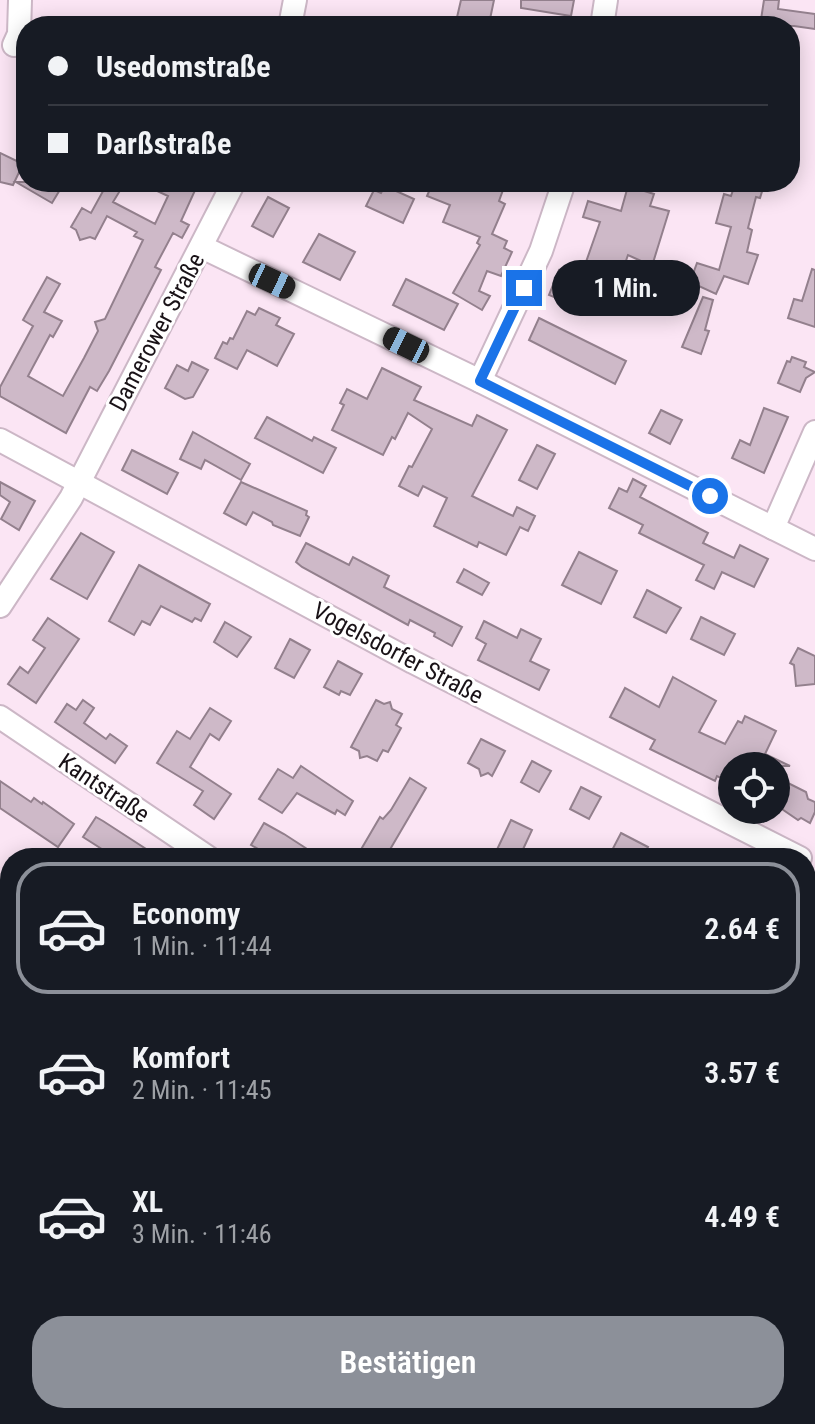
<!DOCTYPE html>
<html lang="de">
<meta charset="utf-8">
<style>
:root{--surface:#171b24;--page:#20242c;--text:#f1f3f6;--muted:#9ea1a6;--line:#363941;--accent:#8c9099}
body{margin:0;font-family:"Roboto Condensed",sans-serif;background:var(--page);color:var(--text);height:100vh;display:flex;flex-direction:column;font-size:30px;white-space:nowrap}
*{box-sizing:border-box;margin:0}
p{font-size:26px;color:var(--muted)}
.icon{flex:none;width:44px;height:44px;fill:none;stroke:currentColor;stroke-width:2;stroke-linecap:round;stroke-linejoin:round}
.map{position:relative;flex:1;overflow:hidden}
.details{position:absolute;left:0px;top:848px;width:816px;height:576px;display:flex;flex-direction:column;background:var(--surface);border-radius:32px 32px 0 0;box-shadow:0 4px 20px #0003}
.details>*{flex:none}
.hud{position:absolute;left:16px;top:16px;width:784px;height:176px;border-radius:32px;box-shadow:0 4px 20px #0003;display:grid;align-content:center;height:176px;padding:0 32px;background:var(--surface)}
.tools{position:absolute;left:718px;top:752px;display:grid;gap:16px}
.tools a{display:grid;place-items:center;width:72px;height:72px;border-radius:50%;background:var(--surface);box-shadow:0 4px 20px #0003;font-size:40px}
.end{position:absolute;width:36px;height:36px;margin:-18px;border:10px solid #1a73e8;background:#fff;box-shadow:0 0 0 4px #fff}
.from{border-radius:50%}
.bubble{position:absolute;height:56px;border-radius:28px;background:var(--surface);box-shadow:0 4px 20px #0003;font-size:26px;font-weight:600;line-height:56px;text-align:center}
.car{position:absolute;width:24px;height:48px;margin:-24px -12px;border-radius:10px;box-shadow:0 0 6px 2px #0007;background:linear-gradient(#222 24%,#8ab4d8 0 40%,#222 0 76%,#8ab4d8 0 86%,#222 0)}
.hud b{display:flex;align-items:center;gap:28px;height:76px;font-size:30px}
.hud b+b{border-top:2px solid var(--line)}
.hud i{width:20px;height:20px;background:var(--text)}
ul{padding:14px 0 0;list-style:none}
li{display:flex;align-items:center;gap:24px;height:132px;margin:0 16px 12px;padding:0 16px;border:4px solid transparent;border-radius:32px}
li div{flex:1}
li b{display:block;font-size:30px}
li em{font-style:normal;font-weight:600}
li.active{border-color:var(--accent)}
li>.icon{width:72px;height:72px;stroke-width:1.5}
.action{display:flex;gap:16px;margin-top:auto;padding:16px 32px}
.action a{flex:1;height:92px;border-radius:32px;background:var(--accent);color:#fff;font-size:32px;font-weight:600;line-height:92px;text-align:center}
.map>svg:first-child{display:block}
</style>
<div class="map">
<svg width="815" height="1424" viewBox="0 0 815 1424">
<rect width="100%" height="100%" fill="#fbe5f4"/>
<g fill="#ceb9c8" stroke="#93808d" stroke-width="2">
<path d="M461,0H494L489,24L481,22L480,26H455Z"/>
<path d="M521,0H574L571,16L521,8Z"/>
<path d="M764,0H779L778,9L815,14V29L794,26H760Z"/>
<path d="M0,153L23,164L13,185L0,182Z"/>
<path d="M16,182H52L61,188L52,203Z"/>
<path d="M108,182L121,189L113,202L155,224L168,196L138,182H189L197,186L181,221L189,225L182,238L173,233L155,267L161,270L109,371L97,391L90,387L66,433L0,396V387L33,326L23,320L47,277L60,284L44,312L62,321L53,337L50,335L28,376L63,396L84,358L98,331L95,322L105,319L143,240L134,236L137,232L107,216L95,239L90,237L80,240L76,230L71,227L82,208L91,213Z"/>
<path d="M433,182H484L503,190L499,201L505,204L492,234L507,241L504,248L512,252L501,276L487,271L479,291L490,296L482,310L453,293L480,245L477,243L480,237L443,222L450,205L427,196Z"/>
<path d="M720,182H765L760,198L756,197L748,228L752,230L747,252L758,255L748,284L724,276L716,294L690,282L697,263L719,270L731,227L716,223L724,194L731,196L733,190L719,187Z"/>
<path d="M385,186L414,199L403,223L366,206L374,190L381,193Z"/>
<path d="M628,186L654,194L650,206L669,211L652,266L628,255L621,275L586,262L600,222L583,217L588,201L621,211Z"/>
<path d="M268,197L289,208L273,237L252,226Z"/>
<path d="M319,234L355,252L340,280L303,262Z"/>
<path d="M812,269L815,270V327L788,318L794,299L802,301Z"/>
<path d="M559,270L591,282L581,308L549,295Z"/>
<path d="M406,279L458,304L444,330L393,305Z"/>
<path d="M703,297L713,300L705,330L709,331L701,354L682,347Z"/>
<path d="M259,308L280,318L276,325L294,334L277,366L247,350L237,369L215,358L223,342L227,344L230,338L233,339L247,311L255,315Z"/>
<path d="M539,318L626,361L615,384L529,340Z"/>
<path d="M792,357L806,362L804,367L815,372L806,378L800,392L778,383L787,361L790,362Z"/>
<path d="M192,362L208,370L193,397L185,399L165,388L177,365L188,371Z"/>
<path d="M382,368L421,387L414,400L472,426L477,415L507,430L472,496L513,516L517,507L535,516L528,531L520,527L506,555L479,542L477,547L434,526L447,498L423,486L418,496L399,486L409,466L412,467L432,429L408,413L395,439L392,437L383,455L332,430L344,405L340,403L347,389L367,399Z"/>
<path d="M764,408L788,417L764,473L732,458L740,440L750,445Z"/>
<path d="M661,410L682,420L670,444L649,433Z"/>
<path d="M267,417L312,441L314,437L336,448L323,473L255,438Z"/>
<path d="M193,432L250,464L241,480L205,460L201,469L180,459Z"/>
<path d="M537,445L555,454L537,489L519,480Z"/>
<path d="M132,450L178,473L167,494L122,470Z"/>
<path d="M633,479L646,486L640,497L708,533L703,543L734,558L740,545L768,559L754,587L722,572L714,589L696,580L704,565L639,533L643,525L609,508L619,488L627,492Z"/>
<path d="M0,482L35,501L19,530L1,519L10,502L0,495Z"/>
<path d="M241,482L307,511L306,515L309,517L300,536L273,525L272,522L253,512L246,525L224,513Z"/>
<path d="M81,533L114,552L87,599L51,579Z"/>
<path d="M306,543L349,565L353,557L389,576L384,587L462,627L452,646L434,636L435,633L410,620L408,625L302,567L296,562Z"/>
<path d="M579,552L617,571L601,604L562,585Z"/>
<path d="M139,565L210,604L201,621L195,618L192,622L161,606L150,625L142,621L134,635L109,621Z"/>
<path d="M464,569L489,583L482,595L457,582Z"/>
<path d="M647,590L681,608L666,633L634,617Z"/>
<path d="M701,617L735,634L724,655L691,639Z"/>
<path d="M48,618L79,639L36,703L8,684L20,667L28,673L45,648L33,640Z"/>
<path d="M484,621L517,638L521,629L541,639L530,661L549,670L539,690L478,660L486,644L476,638Z"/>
<path d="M225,622L251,637L237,657L214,642Z"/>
<path d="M290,639L310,650L294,678L275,668Z"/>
<path d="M798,648L815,656V684L796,686L794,665L790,663Z"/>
<path d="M338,661L362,674L350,695L341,691L339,695L324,687Z"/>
<path d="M673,677L716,701L699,732L725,744L738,721L742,723L745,716L776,731L765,754L790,766H732V783L717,776L715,781L650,749L655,740L610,717L625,688L659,707Z"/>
<path d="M83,700L94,708L84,723L106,739L110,734L127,746L115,763L55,722L67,704L76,710Z"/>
<path d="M376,700L384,704L390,702L392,709L402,714L396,725L401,728L388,752L383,750L377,761L367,756L360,758L359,751L351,747Z"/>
<path d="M210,708L231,721L219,740L210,734L190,767L231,794L214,819L194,805L203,791L157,763L177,731L190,739Z"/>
<path d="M481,739L505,751L492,776L488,773L481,776L479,769L468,763Z"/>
<path d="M532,761L551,771L539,792L521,782Z"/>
<path d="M301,766L353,801L345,815L337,810L335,814L297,793L282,813L259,799L278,769L293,778Z"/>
<path d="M776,777L806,792L808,799L815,802V812L810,823L801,818L798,820L776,805Z"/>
<path d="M410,778L426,788L385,858H356L380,817L383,819L391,810Z"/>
<path d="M0,781L31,802L34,798L42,804L43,802L74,824L58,847L0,808Z"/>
<path d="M581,787L601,797L589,819L570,809Z"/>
<path d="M96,817L103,821L160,858H116L83,837Z"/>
<path d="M511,820L532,830L519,858H493Z"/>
<path d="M264,823L284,834L321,858H274L251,845Z"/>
<path d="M621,833L648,847L642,858H608Z"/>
</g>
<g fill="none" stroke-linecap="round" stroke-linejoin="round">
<g stroke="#ccb7c6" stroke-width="15">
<path id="lane" d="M71,1414L79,1424"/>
</g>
<g stroke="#ccb7c6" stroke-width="26">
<g id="street">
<path d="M290,26L295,0"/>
<path d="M602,26L606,0"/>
<path d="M14,45L19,34L20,0"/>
<path d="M202,247L480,381L815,549"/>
<path d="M480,381L541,251L564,182"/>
<path d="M0,440L413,662L800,858"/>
<path d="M773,528L815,432"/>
<path d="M0,606L71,498L234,182"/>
<path d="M0,717L209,858"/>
<path d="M0,1039L10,1029"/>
<path d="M806,1129L815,1118"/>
<path d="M806,1221L815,1226"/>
<path d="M41,1424L55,1414"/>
<path d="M550,1424L559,1414"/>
</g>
</g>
<g stroke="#7f717b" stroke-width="3" stroke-dasharray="4 4" stroke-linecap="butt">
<path d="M808,1098L815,1088"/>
<path d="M0,1331L10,1342"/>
</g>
<use href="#lane" stroke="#fff" stroke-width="11"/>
<use href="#street" stroke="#fff" stroke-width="22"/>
</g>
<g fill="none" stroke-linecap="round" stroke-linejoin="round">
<path stroke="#1a73e8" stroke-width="10" d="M524,288L480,381L710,496"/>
</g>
<g text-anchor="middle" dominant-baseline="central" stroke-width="6" stroke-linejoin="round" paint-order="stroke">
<g font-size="24" fill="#191217" stroke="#fff">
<text transform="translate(157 332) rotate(-62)">Damerower Straße</text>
<text transform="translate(398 653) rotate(28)">Vogelsdorfer Straße</text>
<text transform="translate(104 788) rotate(34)">Kantstraße</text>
</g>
</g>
</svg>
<div class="tools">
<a><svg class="icon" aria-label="locate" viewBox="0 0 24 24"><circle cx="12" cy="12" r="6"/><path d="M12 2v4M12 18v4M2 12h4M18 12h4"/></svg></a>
</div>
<i class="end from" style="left:710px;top:496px"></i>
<i class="end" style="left:524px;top:288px"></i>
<div class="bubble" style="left:552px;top:260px;width:148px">1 Min.</div>
<i class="car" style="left:272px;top:281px;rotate:115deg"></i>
<i class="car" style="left:406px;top:345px;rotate:296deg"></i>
<div class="hud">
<b><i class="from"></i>Usedomstraße</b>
<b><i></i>Darßstraße</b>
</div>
<section class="details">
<ul>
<li class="active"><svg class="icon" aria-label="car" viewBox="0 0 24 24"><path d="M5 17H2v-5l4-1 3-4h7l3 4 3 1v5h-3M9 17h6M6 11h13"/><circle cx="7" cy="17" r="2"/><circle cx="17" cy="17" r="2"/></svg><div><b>Economy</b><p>1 Min. · 11:44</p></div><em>2.64 €</em></li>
<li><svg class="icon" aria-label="car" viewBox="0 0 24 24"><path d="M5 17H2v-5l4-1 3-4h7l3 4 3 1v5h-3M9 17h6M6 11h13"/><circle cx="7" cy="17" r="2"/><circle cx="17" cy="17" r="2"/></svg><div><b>Komfort</b><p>2 Min. · 11:45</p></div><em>3.57 €</em></li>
<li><svg class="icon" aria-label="car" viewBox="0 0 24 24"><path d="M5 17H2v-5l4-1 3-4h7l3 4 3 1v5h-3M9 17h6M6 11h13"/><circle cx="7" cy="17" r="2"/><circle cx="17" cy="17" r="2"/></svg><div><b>XL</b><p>3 Min. · 11:46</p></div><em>4.49 €</em></li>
</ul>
<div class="action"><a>Bestätigen</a></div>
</section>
</div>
